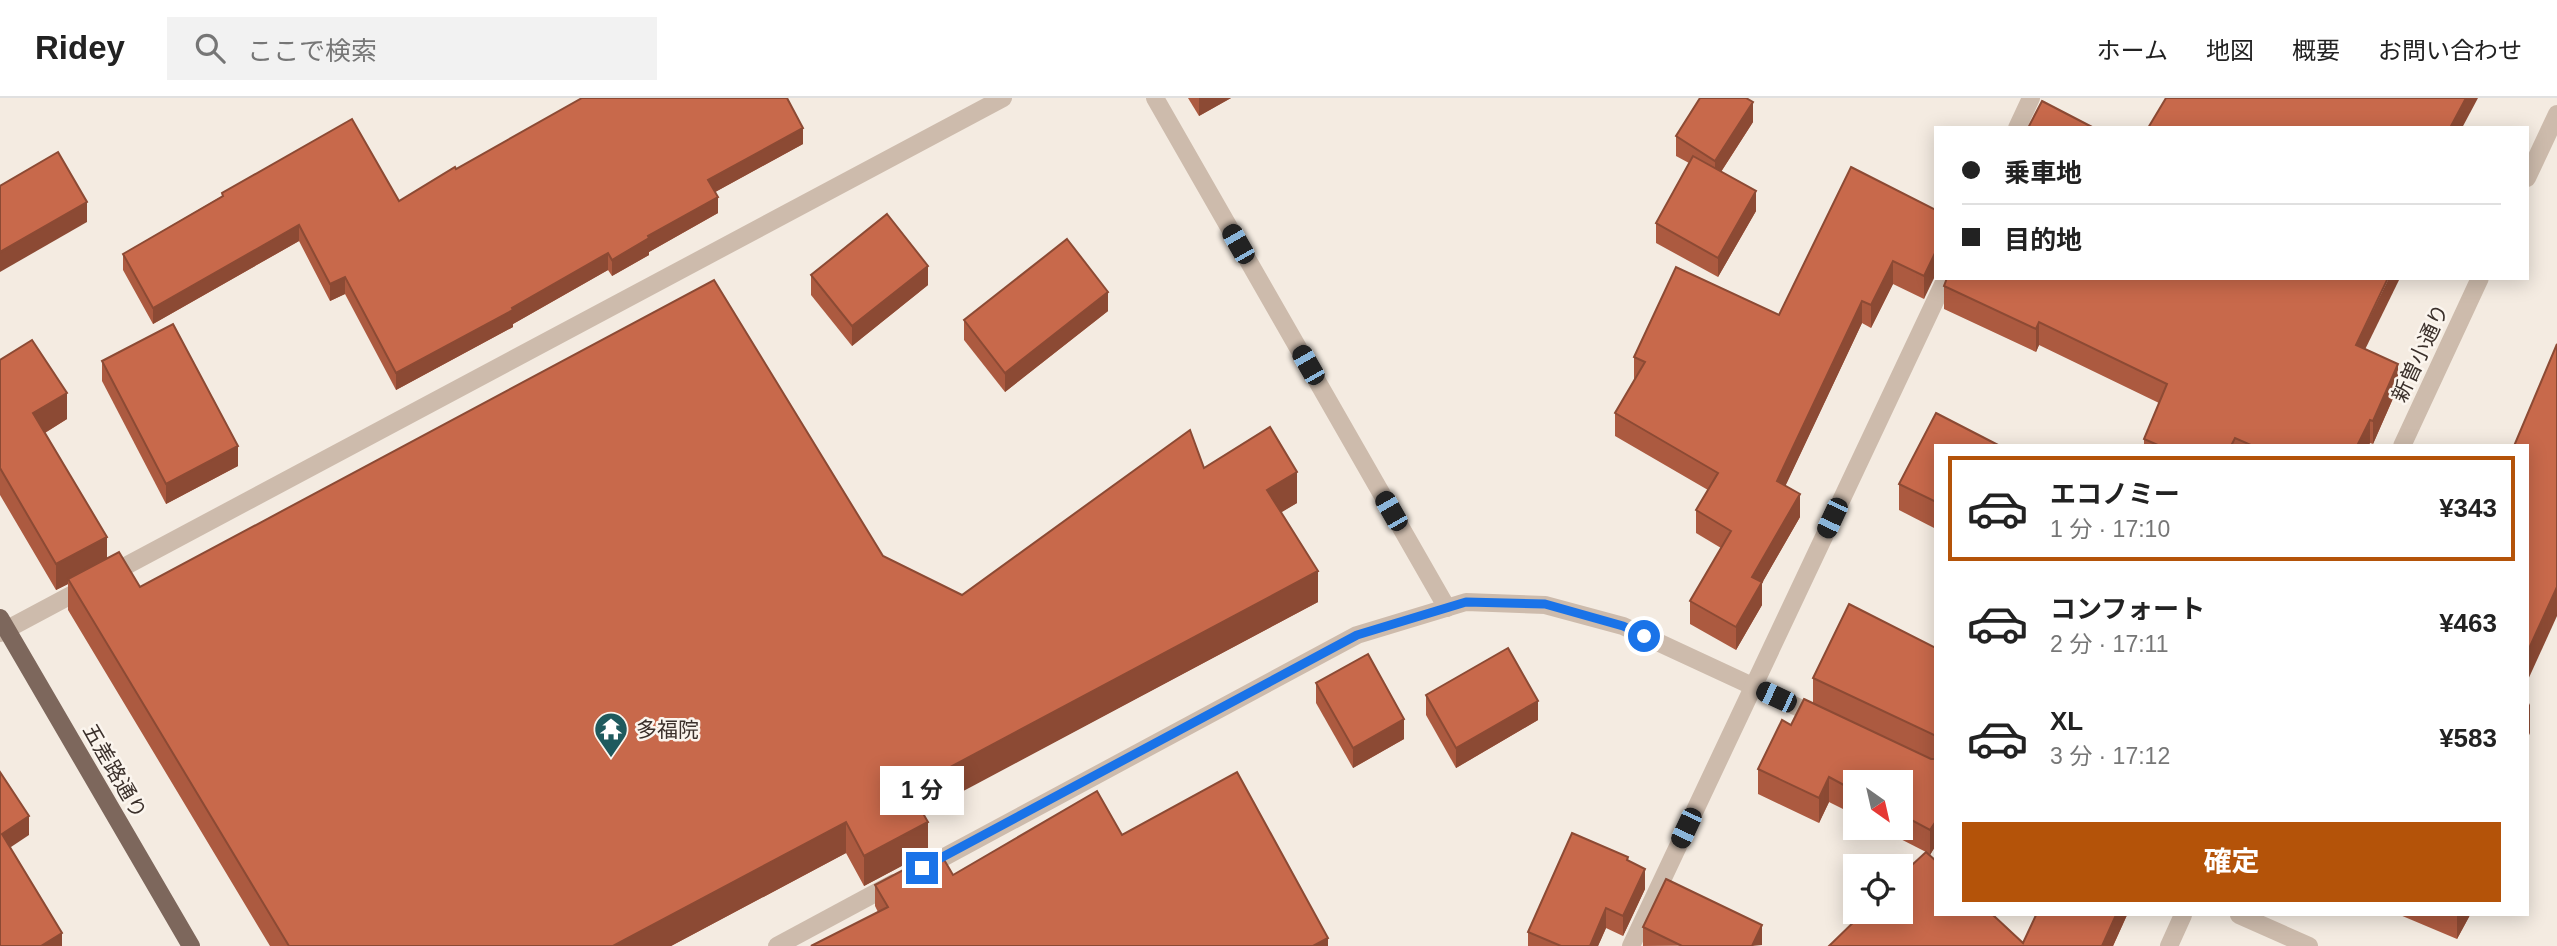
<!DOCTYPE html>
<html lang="ja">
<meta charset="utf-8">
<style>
:root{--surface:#fff;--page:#f2f2f2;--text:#222;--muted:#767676;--line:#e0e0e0;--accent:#b45309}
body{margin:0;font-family:Arial,"Noto Sans JP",sans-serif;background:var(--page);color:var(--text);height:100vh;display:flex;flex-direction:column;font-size:26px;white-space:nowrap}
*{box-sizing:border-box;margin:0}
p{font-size:23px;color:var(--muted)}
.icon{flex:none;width:38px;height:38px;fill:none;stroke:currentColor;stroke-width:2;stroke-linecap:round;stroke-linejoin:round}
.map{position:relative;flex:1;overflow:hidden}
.side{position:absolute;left:1934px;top:346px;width:595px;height:472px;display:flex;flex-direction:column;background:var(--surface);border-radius:0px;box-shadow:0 4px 18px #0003}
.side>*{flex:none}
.banner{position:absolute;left:1934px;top:28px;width:595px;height:154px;border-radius:0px;box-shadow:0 4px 18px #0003;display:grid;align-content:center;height:154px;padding:0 28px;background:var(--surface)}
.needle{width:46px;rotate:146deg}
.tools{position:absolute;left:1843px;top:672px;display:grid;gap:14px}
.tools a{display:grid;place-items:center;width:70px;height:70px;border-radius:0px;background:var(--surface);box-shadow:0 4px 18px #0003;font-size:35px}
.end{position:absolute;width:32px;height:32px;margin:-16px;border:9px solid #1a73e8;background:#fff;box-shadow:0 0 0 4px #fff}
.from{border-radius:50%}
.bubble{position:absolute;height:49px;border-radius:0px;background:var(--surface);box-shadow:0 4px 18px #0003;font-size:23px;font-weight:700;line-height:49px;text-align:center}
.car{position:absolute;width:21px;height:42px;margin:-21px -10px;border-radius:9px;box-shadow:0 0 5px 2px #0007;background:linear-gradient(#222 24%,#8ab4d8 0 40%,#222 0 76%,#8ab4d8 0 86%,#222 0)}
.banner b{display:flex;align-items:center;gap:24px;height:66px;font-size:26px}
.banner b+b{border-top:2px solid var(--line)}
.banner i{width:18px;height:18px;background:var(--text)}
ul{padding:12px 0 0;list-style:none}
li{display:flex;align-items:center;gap:21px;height:105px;margin:0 14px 10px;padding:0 14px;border:4px solid transparent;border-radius:0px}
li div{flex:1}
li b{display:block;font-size:26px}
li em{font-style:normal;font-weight:700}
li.active{border-color:var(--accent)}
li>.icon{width:63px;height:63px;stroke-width:1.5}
.button{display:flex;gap:14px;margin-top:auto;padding:14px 28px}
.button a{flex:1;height:80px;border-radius:0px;background:var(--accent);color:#fff;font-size:28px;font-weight:700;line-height:80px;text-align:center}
header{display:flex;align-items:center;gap:42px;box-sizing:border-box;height:98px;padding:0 35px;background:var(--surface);border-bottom:2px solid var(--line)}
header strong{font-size:33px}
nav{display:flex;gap:38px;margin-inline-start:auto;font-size:24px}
.search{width:490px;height:63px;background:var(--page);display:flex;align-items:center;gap:18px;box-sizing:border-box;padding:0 24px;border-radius:0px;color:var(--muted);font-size:26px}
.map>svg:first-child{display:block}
</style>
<header>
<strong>Ridey</strong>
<div class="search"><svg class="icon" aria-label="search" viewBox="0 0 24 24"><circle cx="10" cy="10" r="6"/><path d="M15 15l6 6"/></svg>ここで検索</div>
<nav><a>ホーム</a><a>地図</a><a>概要</a><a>お問い合わせ</a></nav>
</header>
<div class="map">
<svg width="2557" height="848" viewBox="0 0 2557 848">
<rect width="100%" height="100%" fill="#f4ebe1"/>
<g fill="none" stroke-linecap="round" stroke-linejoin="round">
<g stroke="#cdbbac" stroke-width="18">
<path d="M1155,0L1447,510"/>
<path d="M2017,30L2031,0"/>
<path d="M2527,80L2557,16"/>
<path d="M2402,348L2480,180"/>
<path d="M0,535L1003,0"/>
<path d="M922,771L1357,537L1466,504L1545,507L1623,528L1819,619"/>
<path d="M2239,817L2309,848"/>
<path d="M777,848L894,785"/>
<path d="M1631,848L1946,180"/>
<path d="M2169,848L2183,817"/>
</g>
<path stroke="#7d675c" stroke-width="18" d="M0,520L191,848"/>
</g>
<g fill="#ac5a40">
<path d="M1188,0H1231L1199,18Z"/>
<path d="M1753,24L1721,74L1756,113L1718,179L1656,145V125L1689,65L1676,58V38Z"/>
<path d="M803,46L715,94L718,115L649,154V157L612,178L608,172L513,226V229L396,292L345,196L330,203L299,143L153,226L123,172V156L222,98V95L399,103L456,71Z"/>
<path d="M1936,112L1924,201L1893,186L1871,230L1862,225L1785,388L1800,419L1762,485V507L1736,552L1690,526V503L1721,450L1696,435V412L1708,392L1615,338V315L1634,282V259L1779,217Z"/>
<path d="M811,177L928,187L852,248L811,197Z"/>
<path d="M1944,188L2365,251L2398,289L2373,346L2370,345L2368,348H2144V341L2159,305L2039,247L2036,254L1944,211Z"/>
<path d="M1108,213L1005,294L964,242V222Z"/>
<path d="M0,262L67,321L45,335L107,460L140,489L883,458L962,497L1204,370L1297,405L1281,414L1318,504L922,714L928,754L864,788L846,755L671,848H270L68,512V486L56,492L0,397Z"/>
<path d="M102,263L238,368L166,406L102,283Z"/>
<path d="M1936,348V431L1899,412V386Z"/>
<path d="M1936,550V747L1930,757L1926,754L2023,845L2127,817L2113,848H1829L1926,754L1879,730H1900V684H1855V717L1829,704L1819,725L1758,696V671L1791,627L1813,605V580Z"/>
<path d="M1316,585L1404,641L1353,670L1316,605Z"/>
<path d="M1426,597L1538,622L1456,670L1426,617Z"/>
<path d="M1122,737L1328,848L878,814L875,808V787L953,777Z"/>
<path d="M1628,763L1645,791L1623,838L1606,830L1598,848H1528V834Z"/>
<path d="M2400,817H2470L2457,841Z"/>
<path d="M1643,829L1762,847L1643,848Z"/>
</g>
<g fill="#8c4a34">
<path d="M1199,0H1231L1199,18Z"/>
<path d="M2466,0H2478L2462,30H2450Z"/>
<path d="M1753,4V24L1715,83V63Z"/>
<path d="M803,30V46L708,98V82Z"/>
<path d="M1756,93V113L1718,179V160Z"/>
<path d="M718,99V115L649,154V157L612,178V162L648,138Z"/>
<path d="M87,104V124L0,174V154Z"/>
<path d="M299,127V143L153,226V210Z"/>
<path d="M1936,153V176L1924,201V178Z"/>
<path d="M608,155V172L513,226V229L396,292V275Z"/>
<path d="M1893,163V186L1871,230V207Z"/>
<path d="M928,168V187L852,248V228Z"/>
<path d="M345,179V196L330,203V186Z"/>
<path d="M2389,180H2400L2356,270V247Z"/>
<path d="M1108,194V213L1005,294V275Z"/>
<path d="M1862,203V225L1777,406V383Z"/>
<path d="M2039,224V247L2036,254V231Z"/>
<path d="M2398,266V289L2373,346V323Z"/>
<path d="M67,295V321L33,342V315Z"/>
<path d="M2370,322V345L2368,348H2357Z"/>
<path d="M238,348V368L166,406V386Z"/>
<path d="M1297,374V405L1267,423V392Z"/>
<path d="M1800,396V419L1762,485V507L1736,552V529L1752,479Z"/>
<path d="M107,439V465L68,481V486L56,492V466Z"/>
<path d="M1318,473V504L909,722V691Z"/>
<path d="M2557,489V518L2527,584V555Z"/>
<path d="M1538,603V622L1456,670V650Z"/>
<path d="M2530,605V635L2527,642V612Z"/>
<path d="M1404,621V641L1353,670V650Z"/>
<path d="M2529,672V702L2527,707V677Z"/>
<path d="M1829,679V704L1819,725V700Z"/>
<path d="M29,718V737L2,755V736Z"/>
<path d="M1936,723V747L1930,757V732Z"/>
<path d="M846,724V755L671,848H613Z"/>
<path d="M928,724V754L864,788V758Z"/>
<path d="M1645,771V791L1623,838V818Z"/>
<path d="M1606,810V830L1598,848H1590Z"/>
<path d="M2116,817H2127L2113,848H2102Z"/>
<path d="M2457,817H2470L2457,841Z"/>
<path d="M1762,827V847L1752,848Z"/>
<path d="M62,835V848H41Z"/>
<path d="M1328,840V848H1313Z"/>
</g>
<g fill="#c8694b" stroke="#8c4a34" stroke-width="2">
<path d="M582,0H787L803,30L708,82L718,99L648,138L649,140L612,162L608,155L512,210L513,212L396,275L345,179L330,186L299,127L153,210L123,156L223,98L222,95L352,21L399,103L455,69L456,71Z"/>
<path d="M1700,0H1746L1753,4L1715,63L1676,38Z"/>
<path d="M2166,0H2466L2450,30H2148Z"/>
<path d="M2042,3L2094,30H2028Z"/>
<path d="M58,54L87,104L0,154V88Z"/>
<path d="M1693,58L1756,93L1718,160L1656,125Z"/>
<path d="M1851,69L1936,112V153L1924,178L1893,163L1871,207L1862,203L1777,383L1800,396L1752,479L1762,484L1736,529L1690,503L1731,433L1696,412L1718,375L1615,315L1645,264L1634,259L1676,169L1779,217Z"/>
<path d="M887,116L928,168L852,228L811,177Z"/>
<path d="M1067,141L1108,194L1005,275L964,222Z"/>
<path d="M1947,180H2388L2356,247L2398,266L2373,323L2370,322L2357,348H2253L2235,340L2231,348H2160L2144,341L2167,286L2039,224L2036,231L1944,188Z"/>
<path d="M714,182L883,458L962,497L1190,332L1204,370L1270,329L1297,374L1267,392L1318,473L909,691L928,724L864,758L846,724L613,848H289L68,481L119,454L140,489Z"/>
<path d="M173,226L238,348L166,386L102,263Z"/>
<path d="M32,242L67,295L33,315L107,439L56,466L0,370V262Z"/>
<path d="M2557,246V489L2527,555V348H2514Z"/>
<path d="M1936,315L2000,348H1936V404L1899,386Z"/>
<path d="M1849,506L1936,550V638L1813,580Z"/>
<path d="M1508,550L1538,603L1456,650L1426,597Z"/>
<path d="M1368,556L1404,621L1353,650L1316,585Z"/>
<path d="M1804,601L1931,661H1936V723L1930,732L1900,716V684H1855V693L1829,679L1819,700L1758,671L1782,622L1791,627Z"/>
<path d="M0,674L29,718L2,736L62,835L41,848H0Z"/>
<path d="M1237,674L1328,840L1313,848H811L888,809L875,787L939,753L953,777L1097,693L1122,737Z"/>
<path d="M1572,735L1628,759L1627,762L1645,771L1623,818L1606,810L1590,848H1561L1528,834Z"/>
<path d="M1926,754L1936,763V817H1993L2023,845L2036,817H2116L2102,848H1829L1864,814H1900V778Z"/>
<path d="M1666,781L1762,827L1752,848H1682L1643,829Z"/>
</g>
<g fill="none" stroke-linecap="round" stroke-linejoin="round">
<path stroke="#1a73e8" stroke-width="9" d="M922,770L1357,537L1466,504L1545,506L1623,528L1644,538"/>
</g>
<defs>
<g id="temple-pin" transform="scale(1.75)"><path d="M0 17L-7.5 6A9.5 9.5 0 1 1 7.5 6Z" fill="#1f5a5e" stroke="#fbf5ee"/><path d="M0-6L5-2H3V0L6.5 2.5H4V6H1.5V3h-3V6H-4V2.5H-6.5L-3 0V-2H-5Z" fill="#fff"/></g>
</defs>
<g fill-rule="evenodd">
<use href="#temple-pin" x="611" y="631"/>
</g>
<g text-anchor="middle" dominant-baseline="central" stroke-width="5" stroke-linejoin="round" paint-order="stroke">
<g font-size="21" fill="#3b302b" stroke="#fbf5ee">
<text transform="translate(2420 255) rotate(-65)">新曽小通り</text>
<text transform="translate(115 673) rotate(60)">五差路通り</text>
</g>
<g font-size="21" fill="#3b302b" stroke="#fbf5ee" text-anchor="start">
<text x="636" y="631">多福院</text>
</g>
</g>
</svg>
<div class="tools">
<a><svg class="needle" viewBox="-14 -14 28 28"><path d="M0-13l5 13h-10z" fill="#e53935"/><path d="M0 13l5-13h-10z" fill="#767676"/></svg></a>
<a><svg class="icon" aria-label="locate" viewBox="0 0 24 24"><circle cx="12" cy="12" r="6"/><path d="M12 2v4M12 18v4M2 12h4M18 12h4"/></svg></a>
</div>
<i class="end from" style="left:1644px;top:538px"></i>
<i class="end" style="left:922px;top:770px"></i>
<div class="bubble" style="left:880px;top:668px;width:84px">1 分</div>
<i class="car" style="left:1238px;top:146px;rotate:330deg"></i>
<i class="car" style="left:1308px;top:267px;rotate:330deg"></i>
<i class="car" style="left:1391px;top:413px;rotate:330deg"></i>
<i class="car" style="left:1832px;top:420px;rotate:205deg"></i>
<i class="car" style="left:1776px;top:599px;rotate:295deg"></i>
<i class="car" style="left:1686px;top:730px;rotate:205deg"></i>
<div class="banner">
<b><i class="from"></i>乗車地</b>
<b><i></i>目的地</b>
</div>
<section class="side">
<ul>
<li class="active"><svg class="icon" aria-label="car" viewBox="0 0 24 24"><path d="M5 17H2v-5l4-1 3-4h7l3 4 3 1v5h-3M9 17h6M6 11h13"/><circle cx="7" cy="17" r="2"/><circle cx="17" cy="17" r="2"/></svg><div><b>エコノミー</b><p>1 分 · 17:10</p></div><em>¥343</em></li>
<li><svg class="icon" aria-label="car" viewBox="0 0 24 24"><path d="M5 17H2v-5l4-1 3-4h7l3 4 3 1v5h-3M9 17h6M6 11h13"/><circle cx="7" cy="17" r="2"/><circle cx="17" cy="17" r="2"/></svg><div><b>コンフォート</b><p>2 分 · 17:11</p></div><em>¥463</em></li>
<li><svg class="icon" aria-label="car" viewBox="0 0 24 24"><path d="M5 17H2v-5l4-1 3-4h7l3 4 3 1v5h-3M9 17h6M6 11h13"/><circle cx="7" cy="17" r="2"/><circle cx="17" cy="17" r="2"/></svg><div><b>XL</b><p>3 分 · 17:12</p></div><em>¥583</em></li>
</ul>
<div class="button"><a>確定</a></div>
</section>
</div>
